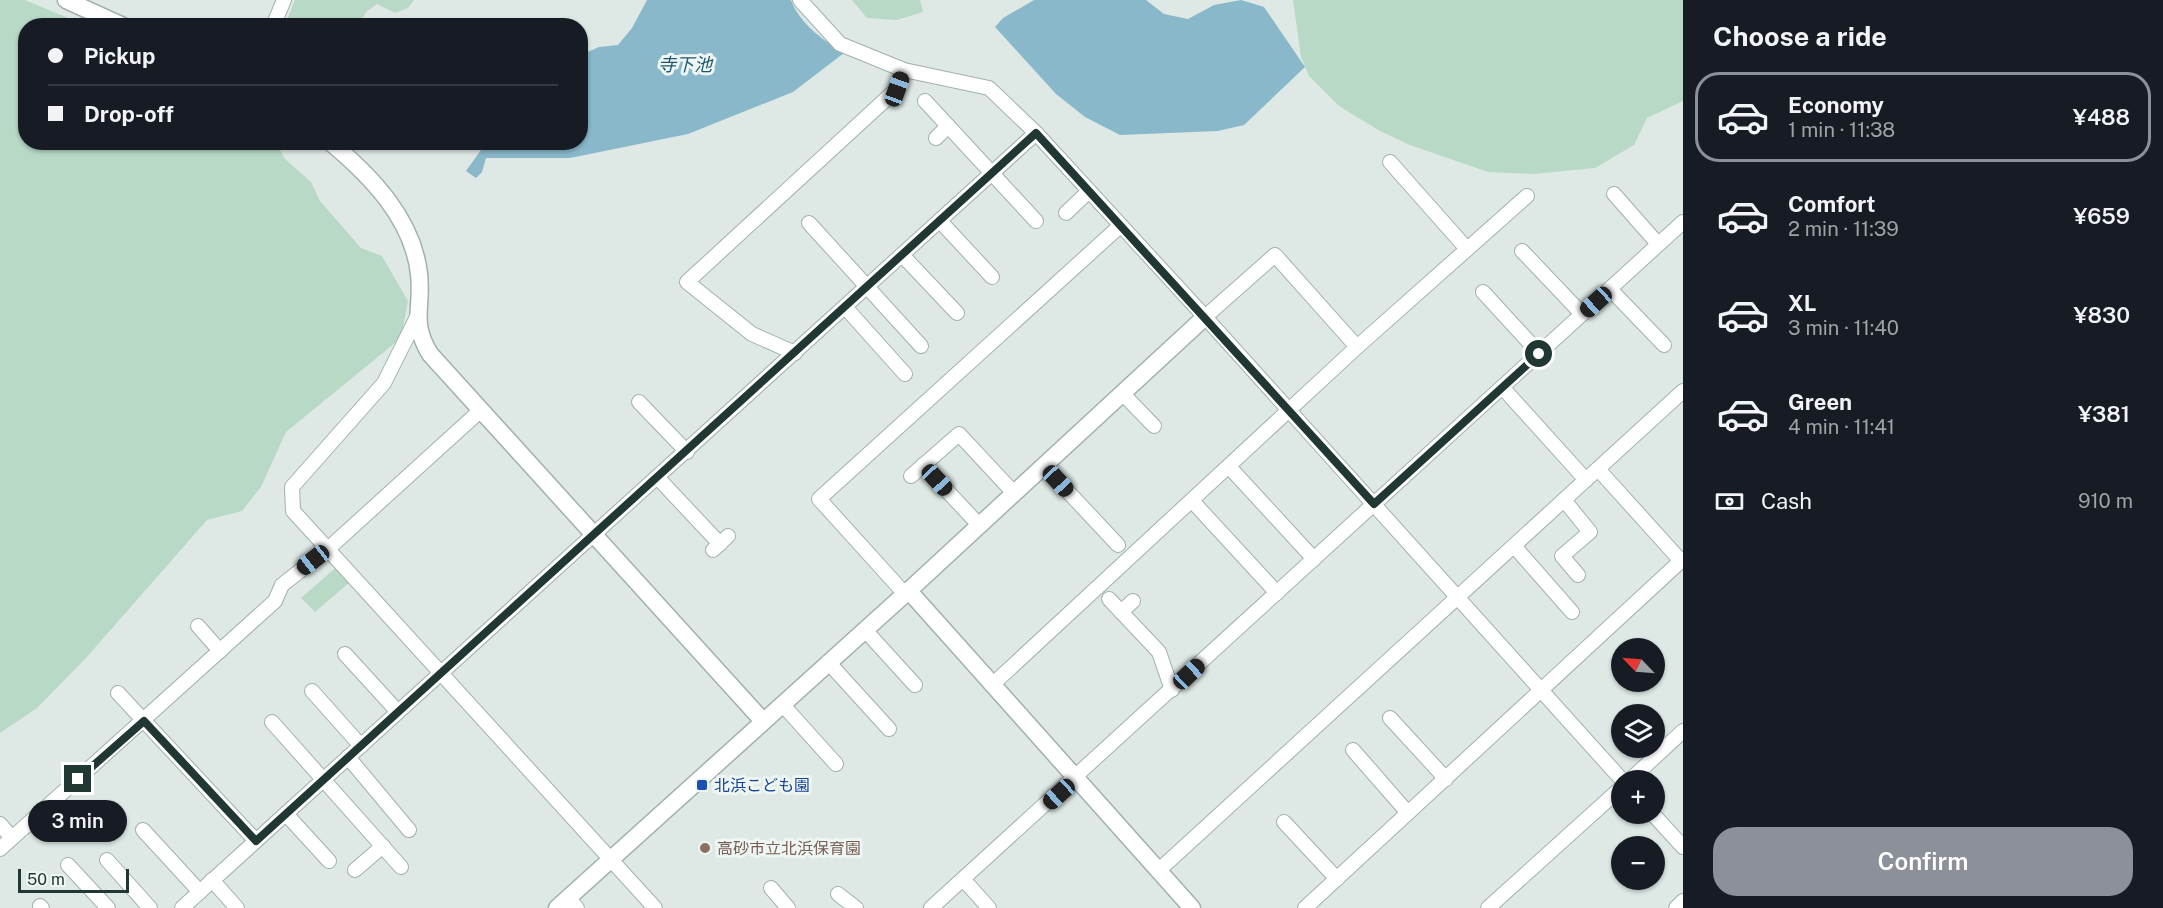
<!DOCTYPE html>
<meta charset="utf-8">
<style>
:root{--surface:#171b24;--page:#20242c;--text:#f1f3f6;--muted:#9ea1a6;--line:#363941;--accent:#8c9099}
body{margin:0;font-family:"Public Sans","Noto Sans JP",sans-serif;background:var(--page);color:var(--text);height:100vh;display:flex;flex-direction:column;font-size:22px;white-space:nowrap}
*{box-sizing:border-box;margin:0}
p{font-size:20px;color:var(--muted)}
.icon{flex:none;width:33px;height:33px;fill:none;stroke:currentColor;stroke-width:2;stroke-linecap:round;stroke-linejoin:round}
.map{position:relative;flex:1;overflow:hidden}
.side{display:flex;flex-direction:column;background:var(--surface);width:480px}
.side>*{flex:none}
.guide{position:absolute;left:18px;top:18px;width:570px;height:132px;border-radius:24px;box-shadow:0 2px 4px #0004;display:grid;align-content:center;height:132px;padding:0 30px;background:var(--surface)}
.needle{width:39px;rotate:295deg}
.fabs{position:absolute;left:1611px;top:638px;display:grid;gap:12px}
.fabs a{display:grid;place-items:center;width:54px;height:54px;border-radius:50%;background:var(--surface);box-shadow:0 2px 4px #0004;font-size:30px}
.scale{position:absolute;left:18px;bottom:15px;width:111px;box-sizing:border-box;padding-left:6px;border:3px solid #213734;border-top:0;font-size:16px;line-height:21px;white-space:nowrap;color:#213734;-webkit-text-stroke:4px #eef6f3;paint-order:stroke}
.end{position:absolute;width:27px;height:27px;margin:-14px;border:8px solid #213734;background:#fff;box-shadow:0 0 0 3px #fff}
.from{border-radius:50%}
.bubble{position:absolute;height:42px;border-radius:21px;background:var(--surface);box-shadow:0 2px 4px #0004;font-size:20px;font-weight:600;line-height:42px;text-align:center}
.car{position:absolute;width:18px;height:36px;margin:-18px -9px;border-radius:8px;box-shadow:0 0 4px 2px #0007;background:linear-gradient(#222 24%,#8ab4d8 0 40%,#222 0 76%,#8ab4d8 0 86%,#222 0)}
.guide b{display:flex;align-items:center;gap:21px;height:57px;font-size:22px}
.guide b+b{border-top:2px solid var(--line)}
.guide i{width:15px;height:15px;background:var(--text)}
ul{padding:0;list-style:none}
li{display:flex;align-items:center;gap:18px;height:90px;margin:0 12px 9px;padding:0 18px;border:3px solid transparent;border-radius:24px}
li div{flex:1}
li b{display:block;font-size:22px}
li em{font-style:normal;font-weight:600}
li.selected{border-color:var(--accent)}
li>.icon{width:54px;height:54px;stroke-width:1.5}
h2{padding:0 30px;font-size:27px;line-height:72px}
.pay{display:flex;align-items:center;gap:15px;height:66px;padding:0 30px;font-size:22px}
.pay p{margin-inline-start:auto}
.action{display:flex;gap:12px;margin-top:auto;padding:12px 30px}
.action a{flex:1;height:69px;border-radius:24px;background:var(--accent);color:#fff;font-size:24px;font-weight:600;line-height:69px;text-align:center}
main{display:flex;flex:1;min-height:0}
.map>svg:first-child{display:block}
</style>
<main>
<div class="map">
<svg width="1683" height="908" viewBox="0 0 1683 908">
<rect width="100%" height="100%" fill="#dee9e5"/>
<g fill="#b8d9c5">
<path d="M0,0H25L85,25L26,26V142L276,143L285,159L311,182L320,201L361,248L382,256L408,301L401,338L286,432L261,487L242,511L207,520L86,658L37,708L0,733Z"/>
<path d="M295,0H414L408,8L395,13L377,4L366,12L359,25H285Z"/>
<path d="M852,0H920L923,12L897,20L867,18Z"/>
<path d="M1293,0H1683V101L1647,118L1634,145L1595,168L1533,174L1488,172L1410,145L1380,131L1339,106L1309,76L1301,57Z"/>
<path d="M338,566L351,581L315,612L301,598Z"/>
</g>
<g fill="#89b8cb">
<path d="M647,0H791C799,23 824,41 844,53L793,92L688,134L570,158H486L482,172L476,178L466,171L486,143L580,142L581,55L599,47L618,45L632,28Z"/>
<path d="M1034,0H1146L1164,14L1188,19L1214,5L1241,0L1264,7L1305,67L1244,125L1218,131L1120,135L1085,117L1056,94L995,27L1003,18Z"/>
</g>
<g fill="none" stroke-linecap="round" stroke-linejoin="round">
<g stroke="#a2b0ac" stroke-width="16">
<g id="minor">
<path d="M800,0L840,44L904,70L989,88L1036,133L1205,317L1622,780"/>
<path d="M273,26L284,0"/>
<path d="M925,101L1036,221"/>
<path d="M936,138L948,126"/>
<path d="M1390,162L1467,249"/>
<path d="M1614,194L1658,244"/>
<path d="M1066,213L1089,191"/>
<path d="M940,221L992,277"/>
<path d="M809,223L921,346"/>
<path d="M1522,251L1582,314"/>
<path d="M902,255L957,313"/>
<path d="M1610,289L1664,345"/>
<path d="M1483,292L1539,353"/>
<path d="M845,307L905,374"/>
<path d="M417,317L384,383L292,487L293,511L655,908"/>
<path d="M1205,317L1275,255L1357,347"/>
<path d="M795,353L752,334L687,282L897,89L904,70"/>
<path d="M1502,387L1586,480"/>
<path d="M1122,393L1154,426"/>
<path d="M639,402L687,452"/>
<path d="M923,465L979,525"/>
<path d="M1043,465L1118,545"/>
<path d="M1598,469L1681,561"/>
<path d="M1233,471L1314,559"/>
<path d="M911,476L959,434L1013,492"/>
<path d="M658,478L720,544"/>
<path d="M1564,500L1590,532L1562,556L1578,575"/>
<path d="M1195,504L1277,593"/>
<path d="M1514,546L1572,612"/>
<path d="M713,550L728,536"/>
<path d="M905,594L819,499L1120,226"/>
<path d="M1109,599L1159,652L1172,690"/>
<path d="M1121,612L1133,601"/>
<path d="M198,626L220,651"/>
<path d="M865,630L915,685"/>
<path d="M345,654L398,712"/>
<path d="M828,662L889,729"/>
<path d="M992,685L1357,347L1527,196"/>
<path d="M312,691L361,746"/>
<path d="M118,693L256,841"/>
<path d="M782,704L836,764"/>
<path d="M1390,718L1446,779"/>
<path d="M272,722L401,867"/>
<path d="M1353,750L1408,813"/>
<path d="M348,757L409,830"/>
<path d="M1630,780L1683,731"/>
<path d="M1652,813L1683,847"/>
<path d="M286,814L329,861"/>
<path d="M1284,822L1337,879"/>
<path d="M0,824L12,838"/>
<path d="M143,830L200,892"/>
<path d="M0,849L275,601L282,585L329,548L481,410"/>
<path d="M107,860L150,908"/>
<path d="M68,865L108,908"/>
<path d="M355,870L383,846"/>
<path d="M1158,871L1683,391"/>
<path d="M963,879L989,908"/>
<path d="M212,880L237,908"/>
<path d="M771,888L788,908"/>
<path d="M838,894L856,908"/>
<path d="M568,898L577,908"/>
<path d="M40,906L42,908"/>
<path d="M182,908L1036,133"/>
<path d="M931,908L1683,222"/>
<path d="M1305,908L1683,559"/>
<path d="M1488,908L1622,787"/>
<path d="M1676,908L1683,901"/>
</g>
</g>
<g stroke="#a2b0ac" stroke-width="19">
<g id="tertiary">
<path d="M66,0L123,26"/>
<path d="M330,142C371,176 413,219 419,274C423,308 410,321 430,354L763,721"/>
<path d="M909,591L1192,908"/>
<path d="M557,908L905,594L1205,317"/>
</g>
</g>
<use href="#minor" stroke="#fff" stroke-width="14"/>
<use href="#tertiary" stroke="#fff" stroke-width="16"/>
</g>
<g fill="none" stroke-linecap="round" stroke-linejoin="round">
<path stroke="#213734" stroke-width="8" d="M78,779L144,721L256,841L1036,133L1374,504L1539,354"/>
</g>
<rect fill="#1a4fb4" stroke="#eef6f3" stroke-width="2" x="696" y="779" width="12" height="12" rx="3"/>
<circle fill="#8d6e63" stroke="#eef6f3" stroke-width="2" cx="705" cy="848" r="6"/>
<g text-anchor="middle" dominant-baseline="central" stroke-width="6" stroke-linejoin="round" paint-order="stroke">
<g font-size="16" fill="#164399" stroke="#eef6f3" text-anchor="start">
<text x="714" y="785">北浜こども園</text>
</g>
<g font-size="16" fill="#785e54" stroke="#eef6f3" text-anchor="start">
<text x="717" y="848">高砂市立北浜保育園</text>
</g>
<g font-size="18" font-style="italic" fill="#1f576f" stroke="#eef6f3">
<text x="685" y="64">寺下池</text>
</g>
</g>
</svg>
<div class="fabs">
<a><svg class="needle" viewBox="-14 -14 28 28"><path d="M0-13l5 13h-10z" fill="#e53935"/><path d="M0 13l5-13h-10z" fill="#9ea1a6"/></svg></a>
<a><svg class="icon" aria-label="layers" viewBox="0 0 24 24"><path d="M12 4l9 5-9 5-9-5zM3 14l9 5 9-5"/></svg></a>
<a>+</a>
<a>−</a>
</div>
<div class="scale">50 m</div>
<i class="end from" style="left:1539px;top:354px"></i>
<i class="end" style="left:78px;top:779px"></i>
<div class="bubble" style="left:28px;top:800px;width:99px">3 min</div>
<i class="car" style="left:897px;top:89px;rotate:20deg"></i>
<i class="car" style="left:1596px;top:302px;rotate:228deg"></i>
<i class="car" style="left:937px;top:480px;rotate:137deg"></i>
<i class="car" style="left:1058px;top:481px;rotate:137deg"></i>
<i class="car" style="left:313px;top:560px;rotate:232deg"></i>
<i class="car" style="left:1189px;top:674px;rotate:47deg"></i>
<i class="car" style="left:1059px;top:794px;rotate:228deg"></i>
<div class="guide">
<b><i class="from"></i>Pickup</b>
<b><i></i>Drop-off</b>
</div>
</div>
<section class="side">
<h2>Choose a ride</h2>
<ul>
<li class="selected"><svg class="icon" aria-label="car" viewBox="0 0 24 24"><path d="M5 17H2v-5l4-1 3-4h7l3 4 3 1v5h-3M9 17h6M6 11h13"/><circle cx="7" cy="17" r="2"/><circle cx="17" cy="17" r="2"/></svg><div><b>Economy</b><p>1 min · 11:38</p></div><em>¥488</em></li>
<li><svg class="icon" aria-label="car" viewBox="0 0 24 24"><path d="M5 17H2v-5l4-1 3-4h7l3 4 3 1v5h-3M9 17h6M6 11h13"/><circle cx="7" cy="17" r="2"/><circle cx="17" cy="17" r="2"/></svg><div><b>Comfort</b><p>2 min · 11:39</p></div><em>¥659</em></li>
<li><svg class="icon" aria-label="car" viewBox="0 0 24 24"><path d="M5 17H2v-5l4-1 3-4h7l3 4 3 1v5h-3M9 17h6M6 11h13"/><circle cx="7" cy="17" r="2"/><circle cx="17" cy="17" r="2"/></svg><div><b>XL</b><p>3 min · 11:40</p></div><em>¥830</em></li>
<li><svg class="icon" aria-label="car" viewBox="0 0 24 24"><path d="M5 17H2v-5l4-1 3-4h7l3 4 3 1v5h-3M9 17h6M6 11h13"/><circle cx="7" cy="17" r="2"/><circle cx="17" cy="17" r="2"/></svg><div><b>Green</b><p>4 min · 11:41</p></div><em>¥381</em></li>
</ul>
<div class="pay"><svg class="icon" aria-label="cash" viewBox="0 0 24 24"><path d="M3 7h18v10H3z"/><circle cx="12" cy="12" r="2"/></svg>Cash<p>910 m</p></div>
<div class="action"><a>Confirm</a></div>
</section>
</main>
